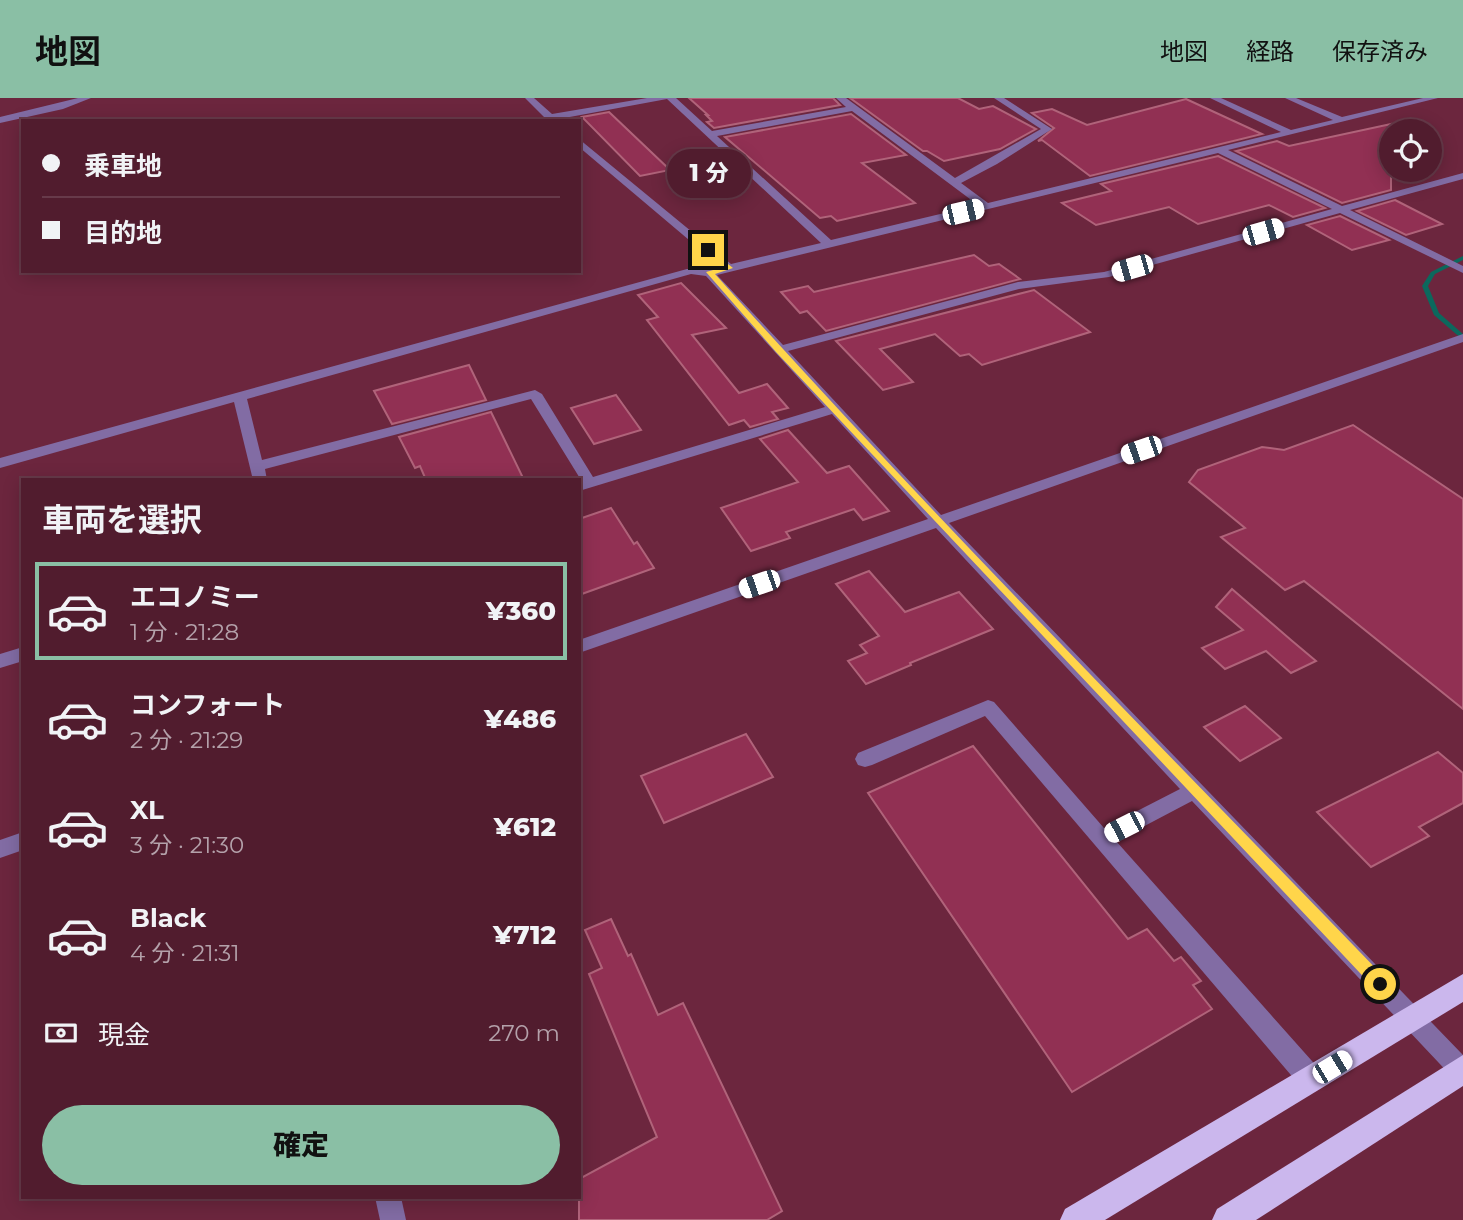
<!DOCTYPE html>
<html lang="ja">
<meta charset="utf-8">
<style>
:root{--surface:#511c2e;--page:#572536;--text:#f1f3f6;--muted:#b4a1aa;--line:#673a4a;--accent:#8abfa5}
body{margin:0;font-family:Montserrat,"Noto Sans JP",sans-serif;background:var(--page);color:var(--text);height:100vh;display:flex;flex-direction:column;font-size:26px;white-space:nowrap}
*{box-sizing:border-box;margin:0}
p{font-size:23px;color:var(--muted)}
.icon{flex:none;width:38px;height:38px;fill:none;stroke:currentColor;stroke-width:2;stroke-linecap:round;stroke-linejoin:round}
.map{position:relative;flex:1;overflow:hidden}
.panel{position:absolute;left:21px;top:380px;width:560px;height:721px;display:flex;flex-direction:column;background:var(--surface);border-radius:0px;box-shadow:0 4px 18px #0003,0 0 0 2px var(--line)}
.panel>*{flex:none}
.guide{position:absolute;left:21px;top:21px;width:560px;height:154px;border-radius:0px;box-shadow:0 4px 18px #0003,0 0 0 2px var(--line);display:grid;align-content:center;height:154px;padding:0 21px;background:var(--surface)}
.buttons{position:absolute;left:1379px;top:21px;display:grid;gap:14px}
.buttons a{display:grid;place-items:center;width:63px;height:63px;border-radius:50%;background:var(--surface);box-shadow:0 4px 18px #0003,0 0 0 2px var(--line);font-size:35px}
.end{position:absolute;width:32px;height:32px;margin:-16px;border:9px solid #ffd54a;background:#111;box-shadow:0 0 0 4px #111}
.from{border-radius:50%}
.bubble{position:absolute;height:49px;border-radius:24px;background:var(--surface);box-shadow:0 4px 18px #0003,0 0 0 2px var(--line);font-size:23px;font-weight:800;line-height:49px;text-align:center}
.car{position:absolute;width:21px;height:42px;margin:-21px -10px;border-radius:9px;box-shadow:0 0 5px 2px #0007;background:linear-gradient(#fff 24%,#345 0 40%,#fff 0 76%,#345 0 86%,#fff 0)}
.guide b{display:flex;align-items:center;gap:24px;height:66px;font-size:26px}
.guide b+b{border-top:2px solid var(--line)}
.guide i{width:18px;height:18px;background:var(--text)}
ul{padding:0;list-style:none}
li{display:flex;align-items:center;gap:21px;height:98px;margin:0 14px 10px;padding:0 7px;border:4px solid transparent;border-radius:0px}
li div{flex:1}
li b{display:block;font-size:26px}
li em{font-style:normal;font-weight:800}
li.active{border-color:var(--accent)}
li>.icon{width:63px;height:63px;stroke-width:1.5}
h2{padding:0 21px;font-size:32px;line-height:84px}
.pay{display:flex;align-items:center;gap:18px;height:77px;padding:0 21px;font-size:26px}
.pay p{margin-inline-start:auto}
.action{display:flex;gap:14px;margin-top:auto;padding:14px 21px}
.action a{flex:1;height:80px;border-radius:42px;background:var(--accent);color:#111;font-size:28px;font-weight:800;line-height:80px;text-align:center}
header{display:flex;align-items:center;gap:42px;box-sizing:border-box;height:98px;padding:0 35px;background:var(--accent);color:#111}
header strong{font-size:33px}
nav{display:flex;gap:38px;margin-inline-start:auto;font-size:24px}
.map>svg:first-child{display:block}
</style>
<header>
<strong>地図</strong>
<nav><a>地図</a><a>経路</a><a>保存済み</a></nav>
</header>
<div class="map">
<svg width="1463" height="1122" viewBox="0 0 1463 1122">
<rect width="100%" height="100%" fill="#6c263e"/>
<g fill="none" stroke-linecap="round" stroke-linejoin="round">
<path fill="#0c685d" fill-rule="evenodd" d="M1463,158V162L1435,176L1428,188L1439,215L1463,236V242L1434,217L1422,188L1431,174Z"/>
</g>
<g fill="#913053" stroke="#b0637a" stroke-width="2">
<path d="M689,0H833L840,7L714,30L707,24L712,23L706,17H708Z"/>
<path d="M850,0H958L979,11L993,8L1036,31L1000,51L944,63L927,53H923Z"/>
<path d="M1186,1L1262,36L1090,78L1042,42L1038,43L1054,30L1032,15L1052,11L1087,27Z"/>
<path d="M609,14L670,72L640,78L582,19Z"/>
<path d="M851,16L906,57L862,65L915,105L837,123L831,118L820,120L725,39Z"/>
<path d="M1391,26V92L1342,105L1236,53L1277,43L1289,48Z"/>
<path d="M1218,58L1325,110L1293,119L1269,107L1198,126L1169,109L1096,127L1062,105L1111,93L1101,86Z"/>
<path d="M1395,102L1442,126L1406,137L1357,113Z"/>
<path d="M1340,118L1389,142L1352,152L1307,127Z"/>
<path d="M974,157L989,168L999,166L1020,181L826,233L807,213L800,215L781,194L808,188L814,194Z"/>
<path d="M681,185L726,230L692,237L739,295L767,286L788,310L772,314L778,321L750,329L744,322L729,327L647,222L658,219L638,197Z"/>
<path d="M1034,192L1090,234L982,267L969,256L960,258L935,236L880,251L913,284L883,292L836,243Z"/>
<path d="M469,267L486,302L392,326L374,293Z"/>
<path d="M616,297L641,332L594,346L571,310Z"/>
<path d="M491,314L524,382H426L420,368L415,370L399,339Z"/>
<path d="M1353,327L1463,401V611L1304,483L1285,492L1221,439L1245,430L1189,384L1198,372L1262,349L1284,352Z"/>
<path d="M788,332L827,375L849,368L889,413L863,422L854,411L786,434L790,440L751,453L721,410L798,384L760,341Z"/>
<path d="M611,410L634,446L637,444L654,470L579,497V421Z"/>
<path d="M869,473L905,514L959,494L993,531L910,565L911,567L866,586L848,563L867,555L860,547L879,538L836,486Z"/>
<path d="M1232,491L1291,542L1316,563L1291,575L1266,553L1225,571L1202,550L1243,532L1216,509Z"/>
<path d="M1245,608L1281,640L1240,663L1204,629Z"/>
<path d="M746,636L773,679L664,725L641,678Z"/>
<path d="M973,648L1128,841L1147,831L1174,863L1181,859L1201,883L1193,887L1212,911L1072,994L868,695Z"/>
<path d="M1438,654L1463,675V705L1419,729L1429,738L1371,769L1317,714Z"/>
<path d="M611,821L628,858L631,856L658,917L683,905L782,1113L767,1122H579V1081L657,1039L589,876L602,870L585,832Z"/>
</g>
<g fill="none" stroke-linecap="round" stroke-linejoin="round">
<g fill="#826ca4" fill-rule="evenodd">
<path d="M78,0H91L63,11L0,25V19Z"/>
<path d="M525,0H534L552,16L647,0H676L712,33L846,9L836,0H846L955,80L1041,31L994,0H1004L1052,31L997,66L961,85L988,105L1281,34L1210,0H1221L1291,32L1333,22L1285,0H1296L1342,19L1423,0H1438L1228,52L1342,108L1463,75V81L1350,112L1463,168V175L1340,115L1109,179L1019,191L788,253L941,417L1463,236V244L949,425L1463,957V986L1455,982L1192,703L1116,743L1320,972L1323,981L1320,990L1311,993L1302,990L985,618L872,667L865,669L858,667L855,661L858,655L988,602L994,604L1104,730L1180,691L936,430L579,555V542L928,421L832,316L579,393L581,382L531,301L265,371L267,382H253L234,304L0,370V360L687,171L709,172L721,169L579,49V41L731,166L821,145L667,1L548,23ZM852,13L978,107L831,142L717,38ZM1218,55L1332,111L1104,174L1018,184L783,247L717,177ZM691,176L706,178L825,309L593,379L542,296L535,292L262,362L247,301Z"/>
<path d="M23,549V563L0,570V556Z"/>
<path d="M23,734V752L0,760V742Z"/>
<path d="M375,1099H401L406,1122H380Z"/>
</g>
<g fill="#cbb7ed" fill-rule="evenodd">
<path d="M1463,876V904L1105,1122H1060L1065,1111Z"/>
<path d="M1463,957V988L1256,1122H1212L1217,1111Z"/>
</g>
</g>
<path fill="#ffd54a" d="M708,150L733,170L715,176C931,417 1160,647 1385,880L1388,886L1385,891L1380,893L1375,891L776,254L706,174L724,169L705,154Z"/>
</svg>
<div class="buttons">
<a><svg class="icon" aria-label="locate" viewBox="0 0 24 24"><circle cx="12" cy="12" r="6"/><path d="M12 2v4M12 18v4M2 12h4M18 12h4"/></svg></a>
</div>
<i class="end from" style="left:1380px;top:886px"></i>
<i class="end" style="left:708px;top:152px"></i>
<div class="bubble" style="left:667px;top:51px;width:84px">1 分</div>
<i class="car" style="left:963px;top:114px;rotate:77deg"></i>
<i class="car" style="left:1263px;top:134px;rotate:74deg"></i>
<i class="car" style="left:1132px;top:170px;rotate:254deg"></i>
<i class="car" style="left:1141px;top:352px;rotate:251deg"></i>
<i class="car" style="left:759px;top:486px;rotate:251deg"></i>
<i class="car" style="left:1124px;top:729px;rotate:243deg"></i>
<i class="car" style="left:1332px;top:969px;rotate:59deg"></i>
<div class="guide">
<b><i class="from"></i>乗車地</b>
<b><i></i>目的地</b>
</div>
<section class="panel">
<h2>車両を選択</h2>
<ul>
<li class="active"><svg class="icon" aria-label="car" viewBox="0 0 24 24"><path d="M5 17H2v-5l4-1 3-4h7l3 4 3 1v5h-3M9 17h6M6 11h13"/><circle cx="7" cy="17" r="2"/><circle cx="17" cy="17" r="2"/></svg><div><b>エコノミー</b><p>1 分 · 21:28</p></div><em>¥360</em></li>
<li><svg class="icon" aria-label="car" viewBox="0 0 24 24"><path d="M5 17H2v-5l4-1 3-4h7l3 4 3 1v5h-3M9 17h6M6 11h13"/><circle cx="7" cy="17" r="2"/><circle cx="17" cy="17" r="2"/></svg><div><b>コンフォート</b><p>2 分 · 21:29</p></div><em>¥486</em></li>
<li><svg class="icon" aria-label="car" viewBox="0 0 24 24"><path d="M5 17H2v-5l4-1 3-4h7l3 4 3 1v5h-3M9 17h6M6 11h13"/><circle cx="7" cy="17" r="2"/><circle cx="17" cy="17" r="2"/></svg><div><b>XL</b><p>3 分 · 21:30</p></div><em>¥612</em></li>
<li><svg class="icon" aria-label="car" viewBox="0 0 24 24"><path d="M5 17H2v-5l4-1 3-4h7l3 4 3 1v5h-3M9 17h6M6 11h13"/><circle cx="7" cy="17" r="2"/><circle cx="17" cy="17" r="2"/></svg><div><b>Black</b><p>4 分 · 21:31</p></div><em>¥712</em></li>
</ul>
<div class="pay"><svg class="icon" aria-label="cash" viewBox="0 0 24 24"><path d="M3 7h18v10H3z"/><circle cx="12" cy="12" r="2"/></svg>現金<p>270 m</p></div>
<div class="action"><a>確定</a></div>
</section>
</div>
